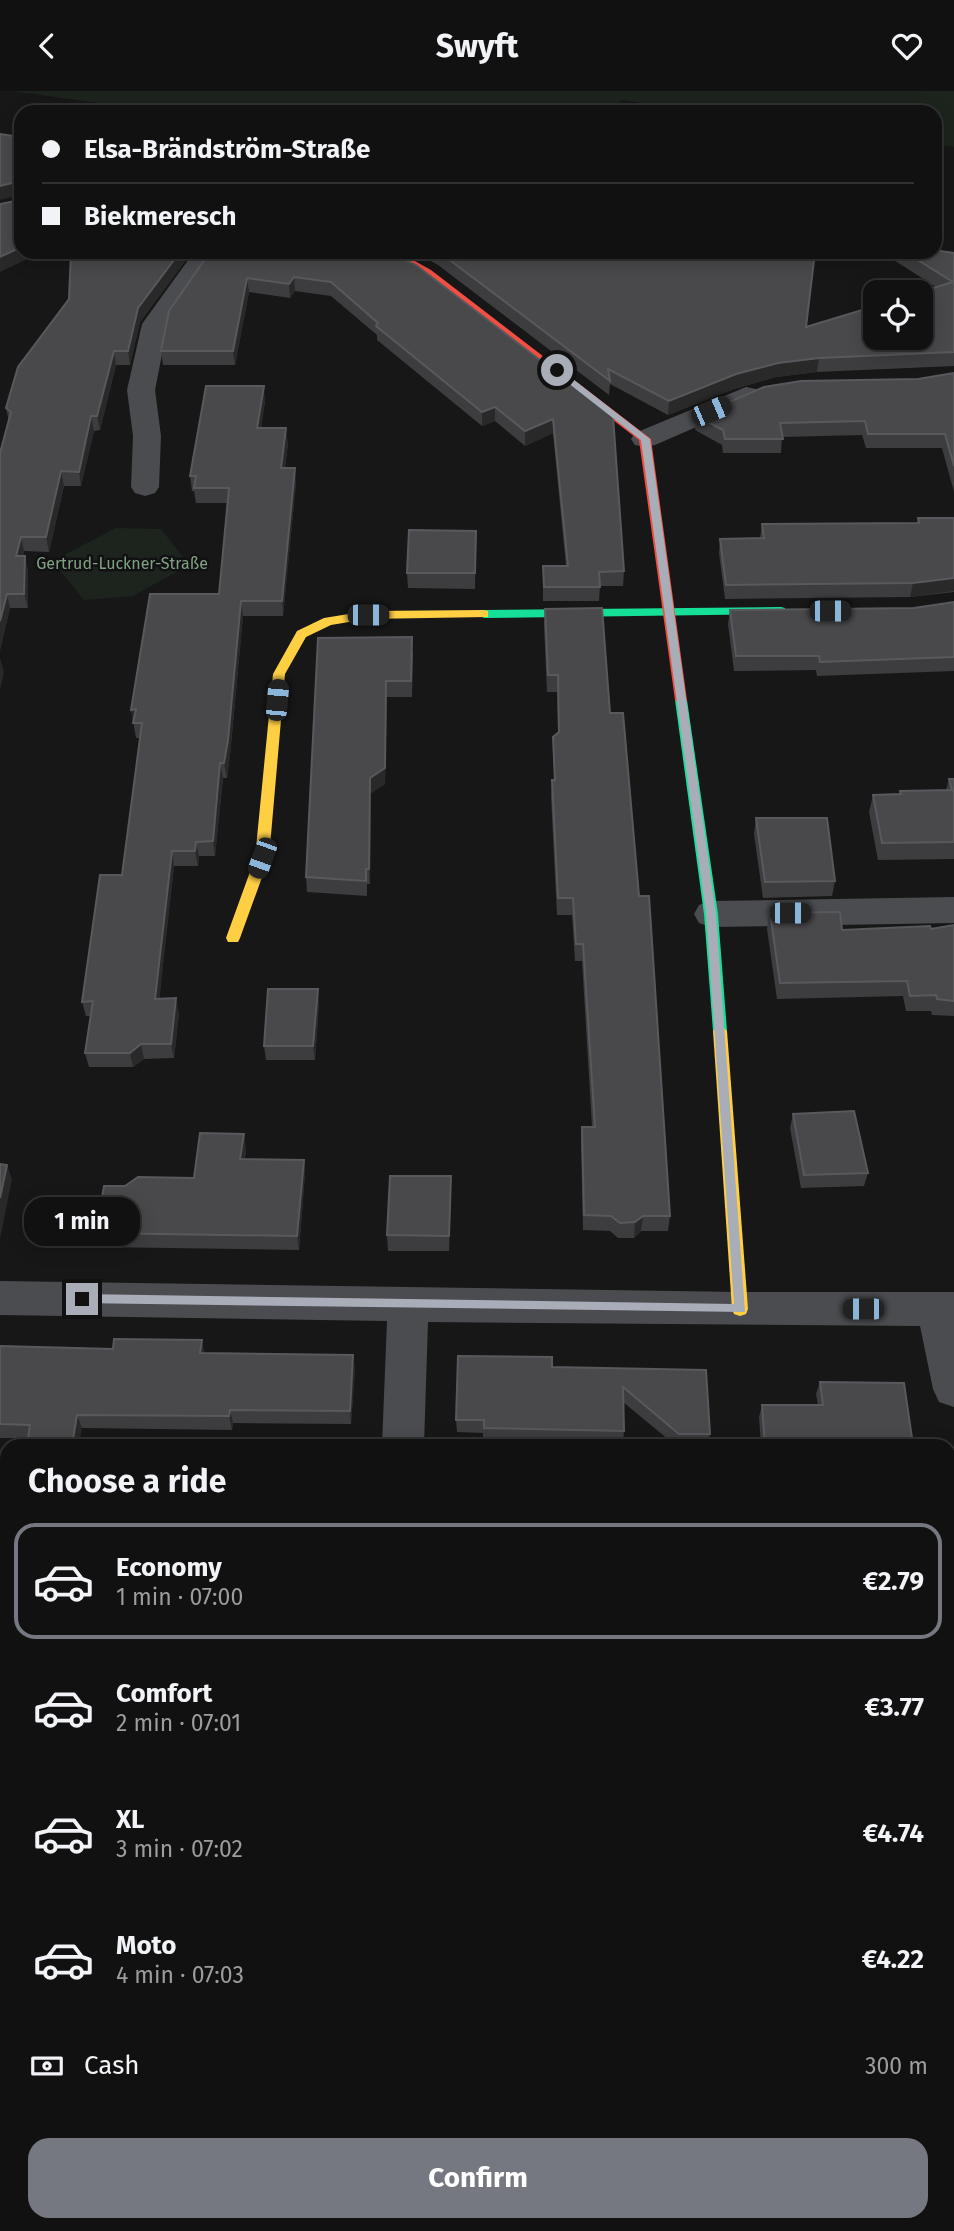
<!DOCTYPE html>
<meta charset="utf-8">
<style>
:root{--surface:#111;--page:#1a1a1a;--text:#f1f3f6;--muted:#9c9d9f;--line:#303131;--accent:#757880}
body{margin:0;font-family:"Fira Sans",sans-serif;background:var(--page);color:var(--text);height:100vh;display:flex;flex-direction:column;font-size:26px;white-space:nowrap}
*{box-sizing:border-box;margin:0}
p{font-size:23px;color:var(--muted)}
.icon{flex:none;width:38px;height:38px;fill:none;stroke:currentColor;stroke-width:2;stroke-linecap:round;stroke-linejoin:round}
.map{position:relative;flex:1;overflow:hidden}
.drawer{position:absolute;left:0px;top:1348px;width:956px;height:793px;display:flex;flex-direction:column;background:var(--surface);border-radius:21px 21px 0 0;box-shadow:0 4px 18px #0003,0 0 0 2px var(--line)}
.drawer>*{flex:none}
.banner{position:absolute;left:14px;top:14px;width:928px;height:154px;border-radius:21px;box-shadow:0 4px 18px #0003,0 0 0 2px var(--line);display:grid;align-content:center;height:154px;padding:0 28px;background:var(--surface)}
.fabs{position:absolute;left:863px;top:189px;display:grid;gap:14px}
.fabs a{display:grid;place-items:center;width:70px;height:70px;border-radius:14px;background:var(--surface);box-shadow:0 4px 18px #0003,0 0 0 2px var(--line);font-size:35px}
.end{position:absolute;width:32px;height:32px;margin:-16px;border:9px solid #a8adb8;background:#111;box-shadow:0 0 0 4px #111}
.from{border-radius:50%}
.bubble{position:absolute;height:49px;border-radius:21px;background:var(--surface);box-shadow:0 4px 18px #0003,0 0 0 2px var(--line);font-size:23px;font-weight:700;line-height:49px;text-align:center}
.car{position:absolute;width:21px;height:42px;margin:-21px -10px;border-radius:9px;box-shadow:0 0 5px 2px #0007;background:linear-gradient(#222 24%,#8ab4d8 0 40%,#222 0 76%,#8ab4d8 0 86%,#222 0)}
.banner b{display:flex;align-items:center;gap:24px;height:66px;font-size:26px}
.banner b+b{border-top:2px solid var(--line)}
.banner i{width:18px;height:18px;background:var(--text)}
ul{padding:0;list-style:none}
li{display:flex;align-items:center;gap:21px;height:116px;margin:0 14px 10px;padding:0 14px;border:4px solid transparent;border-radius:21px}
li div{flex:1}
li b{display:block;font-size:26px}
li em{font-style:normal;font-weight:700}
li.current{border-color:var(--accent)}
li>.icon{width:63px;height:63px;stroke-width:1.5}
h2{padding:0 28px;font-size:32px;line-height:84px}
.pay{display:flex;align-items:center;gap:18px;height:77px;padding:0 28px;font-size:26px}
.pay p{margin-inline-start:auto}
.cta{display:flex;gap:14px;margin-top:auto;padding:14px 28px}
.cta a{flex:1;height:80px;border-radius:21px;background:var(--accent);color:#fff;font-size:28px;font-weight:700;line-height:80px;text-align:center}
header{display:flex;justify-content:space-between;align-items:center;height:91px;padding:0 28px;background:var(--surface);font-size:32px;font-weight:700}
.map>svg:first-child{display:block}
</style>
<header><svg class="icon" aria-label="back" viewBox="0 0 24 24"><path d="M15 5l-7 7 7 7"/></svg>Swyft<svg class="icon" aria-label="heart" viewBox="0 0 24 24"><path d="M12 20l-8-8c-3-5 5-10 8-4 3-6 11-1 8 4z"/></svg></header>
<div class="map">
<svg width="954" height="2140" viewBox="0 0 954 2140">
<rect width="100%" height="100%" fill="#171717"/>
<g fill="#1d241e">
<path d="M13,0H954V56L935,54L934,21H703L621,9L617,21H162Z"/>
<path d="M116,437L161,438L189,474L133,505L84,509L52,470Z"/>
</g>
<g fill="none" stroke-linecap="round" stroke-linejoin="round">
<g fill="#4b4c50" fill-rule="evenodd">
<path d="M194,161H219L168,233L155,299L161,345L159,396L155,402L145,405L135,402L131,396L133,345L127,299L142,233Z"/>
<path d="M746,296L756,298L760,304L756,310L655,354L645,356L635,354L631,348L635,342Z"/>
<path d="M954,806V832L711,836L699,832L694,823L699,814L711,810Z"/>
<path d="M0,1190L740,1201H954V1316L939,1311L933,1298L920,1235L428,1231L424,1354H382L387,1230L0,1224Z"/>
<path d="M0,1897L7,1900V1954L0,1951Z"/>
<path d="M954,2080V2134L944,2133H948V2081Z"/>
</g>
<g fill="#16e098" fill-rule="evenodd">
<path d="M781,516L785,517V523L484,527L478,523L484,519Z"/>
<path d="M681,605L687,609L718,823L727,940L720,946L713,940L704,823L675,609Z"/>
</g>
<g fill="#ffcf43" fill-rule="evenodd">
<path d="M484,519L488,520V526L367,528L331,534L306,546L285,583L269,767L240,847L238,851H228L226,847L255,767L273,583L297,540L324,527L367,520Z"/>
<path d="M720,934L727,940L748,1218L746,1223L740,1225L734,1223L732,1218L713,940Z"/>
</g>
<path fill="#f24e42" fill-rule="evenodd" d="M377,161L404,164L431,179L651,348L687,609L686,612L681,613L675,609L639,349L423,183Z"/>
</g>
<g fill="#3d3d3f">
<path d="M71,161H192L140,231L130,274H116L100,339L94,340L81,395H64L49,461L24,460L23,465L28,479V517H10L0,559V362L9,330L6,317L69,208Z"/>
<path d="M210,161H388L613,325L624,480L623,495H600L599,510H543V475H566L553,342L525,355L495,330L482,335L377,249V244L331,205L295,200L290,207L249,201L235,274H163L161,260Z"/>
<path d="M414,161H815L806,236L936,196L889,166L890,161H934L954,162V275L817,281L776,286L734,298L668,324L610,293L609,304L438,174Z"/>
<path d="M954,282V401L942,357H866L862,344L782,346L781,362H723L722,354L695,339L697,325Z"/>
<path d="M265,310L261,337L288,352L285,377L296,392L283,525H243L230,664L227,687H223L215,765H199L198,775H174L159,908L179,922L174,967L144,968L133,976H89L85,962L91,925H86L82,911L122,784L140,647H136L131,619L219,503L227,412H196L194,400H192L190,385Z"/>
<path d="M918,427H954V501L910,506L725,508L719,462L720,448L760,447L762,433L917,432Z"/>
<path d="M476,440L475,498L408,497L407,482Z"/>
<path d="M954,511V580L817,585L816,579L734,580L728,533L730,519L914,517Z"/>
<path d="M545,518L610,622L639,805L670,1125L668,1140H641L634,1147H618L610,1140L583,1139L581,1052L582,1036H592L582,870H575L572,824H557L551,706L552,689H554L553,663V646L558,642L557,601H547L544,535Z"/>
<path d="M318,547L413,561L412,606H387L385,693L371,702L370,793H367V805L307,801L306,786Z"/>
<path d="M949,688H954V768L878,769L869,721L873,704L899,703L900,700L946,699Z"/>
<path d="M756,727L835,790L832,805L763,807L754,743Z"/>
<path d="M770,822L842,839L931,838L954,834V925L932,924L931,920H906L903,905L777,908L767,838Z"/>
<path d="M319,912L315,969H266L264,955Z"/>
<path d="M793,1023L868,1082L864,1095L801,1097L790,1037Z"/>
<path d="M246,1058L245,1068L304,1069L305,1083L299,1159L100,1156L96,1142Z"/>
<path d="M451,1101L449,1160H388L387,1144Z"/>
<path d="M0,1255L205,1262L355,1278L351,1333L233,1332L232,1339L82,1337L28,1347H0Z"/>
<path d="M552,1276L706,1279L710,1343L708,1354H675L623,1311L624,1340L623,1353L483,1349V1342L457,1341L456,1329Z"/>
<path d="M820,1291L913,1354H761L759,1326L762,1314H818L816,1303Z"/>
<path d="M948,1534L954,1562L948,1571Z"/>
<path d="M948,1752L954,1754V1854H948Z"/>
</g>
<g fill="#29292a">
<path d="M20,90L21,104L0,109V95Z"/>
<path d="M21,156V161H42L0,181V166Z"/>
<path d="M180,161H192L140,231L130,274L128,260L138,217Z"/>
<path d="M294,186L295,200L290,207L289,193Z"/>
<path d="M247,187L249,201L235,274L233,260Z"/>
<path d="M114,260L116,274L100,339L97,325Z"/>
<path d="M819,267L817,281L776,286L734,298L668,324L669,310L736,283L778,272Z"/>
<path d="M264,295L265,310L259,352L257,337Z"/>
<path d="M495,316V330L482,335V321Z"/>
<path d="M91,325L94,340L81,395L79,381Z"/>
<path d="M553,328V342L525,355V340Z"/>
<path d="M286,337L288,352L283,392L281,377Z"/>
<path d="M295,377L296,392L283,525L282,510Z"/>
<path d="M61,380L64,395L49,461L46,446Z"/>
<path d="M21,446L24,460L19,479L16,465Z"/>
<path d="M25,465L28,479V517L24,503Z"/>
<path d="M954,487V500L910,506L913,492Z"/>
<path d="M7,503L10,517L0,559V530Z"/>
<path d="M241,510L243,525L230,664L227,687L224,672Z"/>
<path d="M0,567L4,581L0,599Z"/>
<path d="M386,590L387,606L385,693L371,702L370,793L369,778L370,687Z"/>
<path d="M136,618L134,632L131,619Z"/>
<path d="M220,672L223,687L215,765L213,750Z"/>
<path d="M196,751L199,765L198,775L195,760Z"/>
<path d="M172,760L174,775L158,922L155,908Z"/>
<path d="M318,898L319,912L315,969L313,955Z"/>
<path d="M176,907L179,922L174,967L171,953Z"/>
<path d="M141,953L144,968L133,976L130,962Z"/>
<path d="M244,1043L246,1058L243,1082L240,1068Z"/>
<path d="M304,1069L305,1083L299,1159L297,1145Z"/>
<path d="M7,1074L12,1088L0,1148V1107Z"/>
<path d="M451,1085V1101L449,1160V1145Z"/>
<path d="M643,1125L641,1140L634,1147L635,1131Z"/>
<path d="M202,1249L205,1263L200,1262Z"/>
<path d="M353,1264L355,1278L351,1333L350,1320Z"/>
<path d="M230,1319L233,1332L232,1339L229,1325Z"/>
<path d="M77,1324L82,1337L79,1354H72Z"/>
<path d="M7,1720V1739L0,1748V1729Z"/>
<path d="M7,2128V2133H14L10,2140H0V2137Z"/>
</g>
<g fill="#49494c" stroke="#58595d" stroke-width="2">
<path d="M0,43L21,46V156L0,166V113L20,109V90L0,95Z"/>
<path d="M934,159L954,162V261L819,267L778,272L736,283L669,310L608,278L610,290L439,161H815L806,236L875,215V247H920V201L953,191L905,161H934Z"/>
<path d="M71,161H180L138,217L128,260H114L97,325H91L79,381L61,380L46,446H21L16,465H25L24,503H7L0,530V362L11,321L6,317L18,276L69,208Z"/>
<path d="M210,161H388L416,174L613,325L624,480L599,481L600,496H544L543,475H568L553,328L525,340L495,316L482,321L376,235L378,232L331,191L294,186L289,193L247,187L233,260H161L169,220Z"/>
<path d="M954,282V375L945,343H868L865,330L780,332L783,348H725L723,339L697,325L764,296L801,290L918,288Z"/>
<path d="M206,295H264L257,337H286L281,377H295L282,510H241L228,649L224,672H220L213,750L196,751L195,760H172L155,908L176,907L171,953H141L130,962H85L93,910L82,911L100,784H122L142,632H133L136,618L131,619L150,503H219L229,397H194L196,385H190Z"/>
<path d="M918,427H954V487L913,492L726,494L720,448L764,447L762,433L919,432Z"/>
<path d="M409,439L476,440L475,482H407Z"/>
<path d="M954,511V566L820,571L819,565H736L730,519L914,517Z"/>
<path d="M602,517L610,622H623L639,805H649L670,1125H643L635,1131L620,1132L611,1125L584,1124L582,1036H595L583,853H576L573,807H558L552,689H555L553,646L559,641L558,584H548L545,518Z"/>
<path d="M412,546L411,590H386L385,677L370,687L369,778H366V790L306,786L318,547Z"/>
<path d="M949,688H954V751L882,752L873,704L901,703L900,700L952,699Z"/>
<path d="M756,727H827L835,790L765,791Z"/>
<path d="M840,821L842,839L930,835L931,838L954,834V910L937,908L936,904L910,905L907,890L780,892L770,822Z"/>
<path d="M268,898H318L313,955H264Z"/>
<path d="M854,1020L868,1082L804,1084L793,1023Z"/>
<path d="M200,1042L244,1043L240,1068L304,1069L297,1145L96,1142L104,1095H125L138,1086L194,1087Z"/>
<path d="M0,1073L7,1074L0,1107Z"/>
<path d="M390,1085H451L449,1145L387,1144Z"/>
<path d="M114,1248L202,1249L200,1262L353,1264L350,1320L230,1319L229,1325L77,1324L72,1354H27L30,1334L0,1333V1255L113,1258Z"/>
<path d="M458,1265L552,1266V1276L706,1279L710,1343H679L623,1296L624,1340L484,1337V1329H456Z"/>
<path d="M820,1291L904,1292L913,1354H765L762,1314H823Z"/>
<path d="M948,1534L954,1562H948Z"/>
<path d="M0,1640L7,1645V1720L0,1729Z"/>
<path d="M948,1752H951L954,1754V1846H948Z"/>
<path d="M0,2005L7,2011V2128L0,2137Z"/>
</g>
<path fill="#a8adb8" d="M554,278H560L650,348L716,823L745,1221L77,1212L76,1208L82,1203L734,1213L706,823L641,349L554,281Z"/>
<g text-anchor="middle" dominant-baseline="central" stroke-width="5" stroke-linejoin="round" paint-order="stroke">
<g font-size="16" fill="#7fa381" stroke="#111113">
<text x="122" y="472">Gertrud-Luckner-Straße</text>
</g>
</g>
</svg>
<div class="fabs">
<a><svg class="icon" aria-label="locate" viewBox="0 0 24 24"><circle cx="12" cy="12" r="6"/><path d="M12 2v4M12 18v4M2 12h4M18 12h4"/></svg></a>
</div>
<i class="end from" style="left:557px;top:279px"></i>
<i class="end" style="left:82px;top:1208px"></i>
<div class="bubble" style="left:24px;top:1106px;width:116px">1 min</div>
<i class="car" style="left:711px;top:320px;rotate:67deg"></i>
<i class="car" style="left:830px;top:520px;rotate:90deg"></i>
<i class="car" style="left:368px;top:524px;rotate:90deg"></i>
<i class="car" style="left:277px;top:609px;rotate:5deg"></i>
<i class="car" style="left:262px;top:767px;rotate:200deg"></i>
<i class="car" style="left:790px;top:822px;rotate:90deg"></i>
<i class="car" style="left:863px;top:1218px;rotate:270deg"></i>
<div class="banner">
<b><i class="from"></i>Elsa-Brändström-Straße</b>
<b><i></i>Biekmeresch</b>
</div>
<section class="drawer">
<h2>Choose a ride</h2>
<ul>
<li class="current"><svg class="icon" aria-label="car" viewBox="0 0 24 24"><path d="M5 17H2v-5l4-1 3-4h7l3 4 3 1v5h-3M9 17h6M6 11h13"/><circle cx="7" cy="17" r="2"/><circle cx="17" cy="17" r="2"/></svg><div><b>Economy</b><p>1 min · 07:00</p></div><em>€2.79</em></li>
<li><svg class="icon" aria-label="car" viewBox="0 0 24 24"><path d="M5 17H2v-5l4-1 3-4h7l3 4 3 1v5h-3M9 17h6M6 11h13"/><circle cx="7" cy="17" r="2"/><circle cx="17" cy="17" r="2"/></svg><div><b>Comfort</b><p>2 min · 07:01</p></div><em>€3.77</em></li>
<li><svg class="icon" aria-label="car" viewBox="0 0 24 24"><path d="M5 17H2v-5l4-1 3-4h7l3 4 3 1v5h-3M9 17h6M6 11h13"/><circle cx="7" cy="17" r="2"/><circle cx="17" cy="17" r="2"/></svg><div><b>XL</b><p>3 min · 07:02</p></div><em>€4.74</em></li>
<li><svg class="icon" aria-label="car" viewBox="0 0 24 24"><path d="M5 17H2v-5l4-1 3-4h7l3 4 3 1v5h-3M9 17h6M6 11h13"/><circle cx="7" cy="17" r="2"/><circle cx="17" cy="17" r="2"/></svg><div><b>Moto</b><p>4 min · 07:03</p></div><em>€4.22</em></li>
</ul>
<div class="pay"><svg class="icon" aria-label="cash" viewBox="0 0 24 24"><path d="M3 7h18v10H3z"/><circle cx="12" cy="12" r="2"/></svg>Cash<p>300 m</p></div>
<div class="cta"><a>Confirm</a></div>
</section>
</div>
